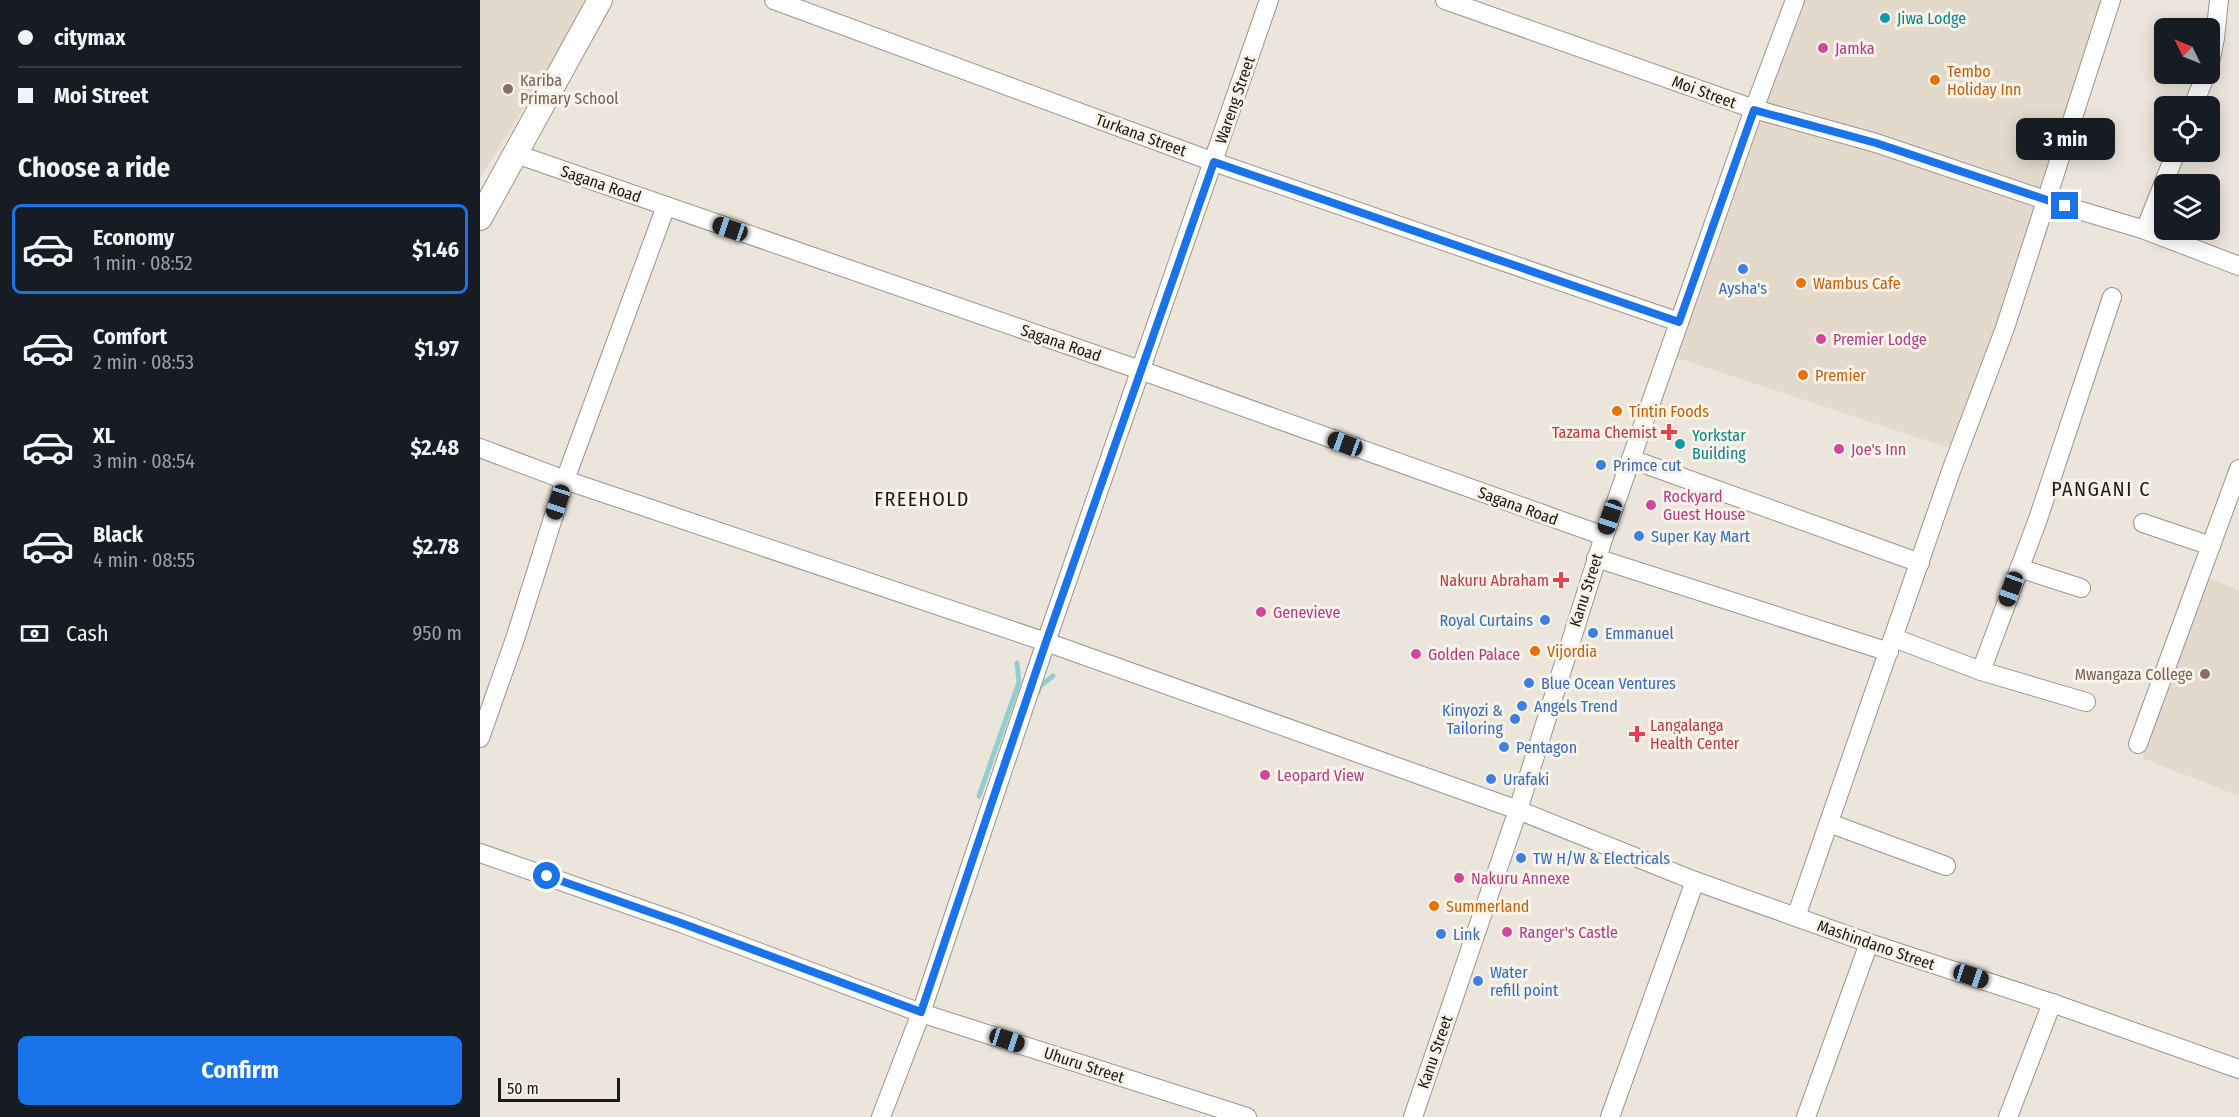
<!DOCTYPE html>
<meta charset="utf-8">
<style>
:root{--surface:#171b24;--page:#20242c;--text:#f1f3f6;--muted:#9ea1a6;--line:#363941;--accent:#1a73e8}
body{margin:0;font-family:"Fira Sans Condensed",sans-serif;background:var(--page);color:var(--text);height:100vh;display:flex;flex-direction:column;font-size:22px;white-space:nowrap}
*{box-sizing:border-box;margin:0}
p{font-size:20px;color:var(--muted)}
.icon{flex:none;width:33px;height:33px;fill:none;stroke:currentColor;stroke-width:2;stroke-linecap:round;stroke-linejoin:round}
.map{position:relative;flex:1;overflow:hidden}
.sheet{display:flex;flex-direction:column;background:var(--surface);width:480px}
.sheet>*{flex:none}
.top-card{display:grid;align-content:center;height:132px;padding:0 18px;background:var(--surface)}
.needle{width:39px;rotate:313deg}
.controls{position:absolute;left:1674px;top:18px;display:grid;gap:12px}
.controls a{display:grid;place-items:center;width:66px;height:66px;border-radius:9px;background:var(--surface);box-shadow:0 3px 15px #0003;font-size:30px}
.scale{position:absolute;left:18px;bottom:15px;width:122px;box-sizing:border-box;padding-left:6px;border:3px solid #1c1a17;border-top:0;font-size:16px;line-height:21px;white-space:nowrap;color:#1c1a17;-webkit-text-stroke:4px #f8f3e9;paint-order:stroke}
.end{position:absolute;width:27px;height:27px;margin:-14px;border:8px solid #1a73e8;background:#fff;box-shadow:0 0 0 3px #fff}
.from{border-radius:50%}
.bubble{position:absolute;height:42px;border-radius:9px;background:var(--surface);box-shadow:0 3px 15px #0003;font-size:20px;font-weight:700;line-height:42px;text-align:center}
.car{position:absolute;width:18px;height:36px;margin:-18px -9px;border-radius:8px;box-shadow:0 0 4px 2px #0007;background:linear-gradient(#222 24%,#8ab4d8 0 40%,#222 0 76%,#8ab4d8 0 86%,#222 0)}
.top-card b{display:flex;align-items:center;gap:21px;height:57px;font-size:22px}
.top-card b+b{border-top:2px solid var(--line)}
.top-card i{width:15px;height:15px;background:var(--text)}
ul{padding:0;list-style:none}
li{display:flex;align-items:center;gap:18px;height:90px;margin:0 12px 9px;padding:0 6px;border:3px solid transparent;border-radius:9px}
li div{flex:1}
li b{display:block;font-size:22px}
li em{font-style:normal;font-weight:700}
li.selected{border-color:var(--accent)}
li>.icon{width:54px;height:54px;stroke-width:1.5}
h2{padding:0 18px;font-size:27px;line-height:72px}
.pay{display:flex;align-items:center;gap:15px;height:66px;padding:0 18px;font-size:22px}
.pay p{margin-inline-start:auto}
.primary-button{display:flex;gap:12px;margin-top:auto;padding:12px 18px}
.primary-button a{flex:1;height:69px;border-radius:9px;background:var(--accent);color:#fff;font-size:24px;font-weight:700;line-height:69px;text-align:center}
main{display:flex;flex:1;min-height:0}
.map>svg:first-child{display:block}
</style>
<main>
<section class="sheet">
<div class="top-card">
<b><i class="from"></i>citymax</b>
<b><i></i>Moi Street</b>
</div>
<h2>Choose a ride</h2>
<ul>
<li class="selected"><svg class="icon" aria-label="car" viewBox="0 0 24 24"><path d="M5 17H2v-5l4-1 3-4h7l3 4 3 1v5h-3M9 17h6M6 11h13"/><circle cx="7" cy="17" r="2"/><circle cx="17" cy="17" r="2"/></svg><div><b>Economy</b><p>1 min · 08:52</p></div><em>$1.46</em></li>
<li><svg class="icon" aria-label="car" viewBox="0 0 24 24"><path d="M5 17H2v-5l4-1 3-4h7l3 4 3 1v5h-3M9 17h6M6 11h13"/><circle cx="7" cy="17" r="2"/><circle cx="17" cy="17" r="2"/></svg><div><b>Comfort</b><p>2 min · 08:53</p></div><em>$1.97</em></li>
<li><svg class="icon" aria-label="car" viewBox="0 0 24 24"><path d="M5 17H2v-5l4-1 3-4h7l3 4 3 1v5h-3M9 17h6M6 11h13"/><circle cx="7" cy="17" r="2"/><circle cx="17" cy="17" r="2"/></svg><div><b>XL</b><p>3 min · 08:54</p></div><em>$2.48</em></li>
<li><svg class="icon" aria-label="car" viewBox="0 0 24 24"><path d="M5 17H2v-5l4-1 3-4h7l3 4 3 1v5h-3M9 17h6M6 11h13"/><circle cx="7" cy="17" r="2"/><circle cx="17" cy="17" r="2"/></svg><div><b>Black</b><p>4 min · 08:55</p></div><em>$2.78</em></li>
</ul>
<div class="pay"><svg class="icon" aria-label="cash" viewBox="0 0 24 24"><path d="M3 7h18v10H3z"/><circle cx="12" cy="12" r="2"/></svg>Cash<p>950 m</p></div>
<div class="primary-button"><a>Confirm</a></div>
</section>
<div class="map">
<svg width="1759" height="1117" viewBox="0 0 1759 1117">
<rect width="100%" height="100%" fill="#ebe5dc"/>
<g fill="#e4dacb">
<path d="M0,0H111L0,178Z"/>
<path d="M1313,0H1635L1482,452L1188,355Z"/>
<path d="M1725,577L1759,590V796L1662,758Z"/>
</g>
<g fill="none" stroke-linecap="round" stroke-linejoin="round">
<g stroke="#92cece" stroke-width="5">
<path d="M558,692L560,686L573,676"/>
<path d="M499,796L539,682L537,663"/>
</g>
<g stroke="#9a958c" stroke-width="20">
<g id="street">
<path d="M294,0L734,162L1199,322"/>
<path d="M965,0L1274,109L1396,143L1565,200L1665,230L1759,266"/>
<path d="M1730,63L1735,38L1739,0"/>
<path d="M1713,106L1726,74"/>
<path d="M36,154L660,370L1124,536"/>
<path d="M1665,230L1696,152"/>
<path d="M0,448L85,480L566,642L1038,810L1215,881L1389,943L1572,1003L1759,1069"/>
<path d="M1151,459L1440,563"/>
<path d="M1663,523L1731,546"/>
<path d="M1116,558L1409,652"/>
<path d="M1539,568L1601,588"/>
<path d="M1414,638L1501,671L1606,702"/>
<path d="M1501,671L1558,519L1632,297"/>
<path d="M0,738L36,636L85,480L186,206"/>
<path d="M1658,744L1759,469"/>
<path d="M1349,823L1466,866"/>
<path d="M0,853L201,923L441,1013L767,1117"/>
<path d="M1316,917L1471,471L1525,328L1631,0"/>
<path d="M401,1117L441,1013L566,642L789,0"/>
<path d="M933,1117L1038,810L1124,536L1274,109L1315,0"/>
<path d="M1130,1117L1215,881"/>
<path d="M1326,1117L1389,943"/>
<path d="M1528,1117L1572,1003"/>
</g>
</g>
<g stroke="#9a958c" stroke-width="26">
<path id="secondary" d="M0,218L120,0"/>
</g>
<use href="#street" stroke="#fff" stroke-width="18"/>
<use href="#secondary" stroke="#fff" stroke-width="24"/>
</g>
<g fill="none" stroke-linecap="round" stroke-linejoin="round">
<path stroke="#1a73e8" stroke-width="8" d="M67,876L201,923L441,1012L566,642L734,162L1199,322L1274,110L1396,143L1585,206"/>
</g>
<g fill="#0f9aa8" stroke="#f8f3e9" stroke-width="2">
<circle cx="1405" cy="18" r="6"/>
<circle cx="1200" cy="444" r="6"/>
</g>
<g fill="#d1479c" stroke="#f8f3e9" stroke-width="2">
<circle cx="1343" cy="48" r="6"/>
<circle cx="1341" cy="339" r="6"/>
<circle cx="1359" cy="449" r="6"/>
<circle cx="1171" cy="505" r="6"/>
<circle cx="781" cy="612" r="6"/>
<circle cx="936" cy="654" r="6"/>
<circle cx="785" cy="775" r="6"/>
<circle cx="979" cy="878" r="6"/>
<circle cx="1027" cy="932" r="6"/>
</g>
<g fill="#e8710a" stroke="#f8f3e9" stroke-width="2">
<circle cx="1455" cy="80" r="6"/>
<circle cx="1321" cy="283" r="6"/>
<circle cx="1323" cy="375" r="6"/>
<circle cx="1137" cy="411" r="6"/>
<circle cx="1055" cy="651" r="6"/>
<circle cx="954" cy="906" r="6"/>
</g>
<g fill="#8d6e63" stroke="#f8f3e9" stroke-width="2">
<circle cx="28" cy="89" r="6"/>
<circle cx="1725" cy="674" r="6"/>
</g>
<g fill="#3f7fe0" stroke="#f8f3e9" stroke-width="2">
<circle cx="1263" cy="269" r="6"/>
<circle cx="1121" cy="465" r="6"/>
<circle cx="1159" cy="536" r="6"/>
<circle cx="1065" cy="620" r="6"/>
<circle cx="1113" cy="633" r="6"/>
<circle cx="1049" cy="683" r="6"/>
<circle cx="1042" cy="706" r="6"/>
<circle cx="1035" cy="719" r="6"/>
<circle cx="1024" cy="747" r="6"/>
<circle cx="1011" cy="779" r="6"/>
<circle cx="1041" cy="858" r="6"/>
<circle cx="961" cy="934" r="6"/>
<circle cx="998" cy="981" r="6"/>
</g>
<g fill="#e0444e" stroke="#f8f3e9" stroke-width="2">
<path d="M1186 423h6v6h6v6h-6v6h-6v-6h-6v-6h6z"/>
<path d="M1078 571h6v6h6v6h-6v6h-6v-6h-6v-6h6z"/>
<path d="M1154 725h6v6h6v6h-6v6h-6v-6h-6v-6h6z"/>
</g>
<g text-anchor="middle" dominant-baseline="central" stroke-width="6" stroke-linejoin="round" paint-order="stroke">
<g font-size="16" fill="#0d838f" stroke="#f8f3e9" text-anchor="start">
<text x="1417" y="18">Jiwa Lodge</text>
<text x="1212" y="435">Yorkstar<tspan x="1212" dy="18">Building</tspan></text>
</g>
<g font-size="16" fill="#b23c85" stroke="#f8f3e9" text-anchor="start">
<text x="1355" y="48">Jamka</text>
<text x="1353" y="339">Premier Lodge</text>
<text x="1371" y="449">Joe's Inn</text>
<text x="1183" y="496">Rockyard<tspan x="1183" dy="18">Guest House</tspan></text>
<text x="793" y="612">Genevieve</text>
<text x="948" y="654">Golden Palace</text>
<text x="797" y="775">Leopard View</text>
<text x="991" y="878">Nakuru Annexe</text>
<text x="1039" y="932">Ranger's Castle</text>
</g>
<g font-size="16" fill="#c56008" stroke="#f8f3e9" text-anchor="start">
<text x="1467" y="71">Tembo<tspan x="1467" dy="18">Holiday Inn</tspan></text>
<text x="1333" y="283">Wambus Cafe</text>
<text x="1335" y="375">Premier</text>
<text x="1149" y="411">Tintin Foods</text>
<text x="1067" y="651">Vijordia</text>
<text x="966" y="906">Summerland</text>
</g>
<g font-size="16" fill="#785e54" stroke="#f8f3e9" text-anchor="start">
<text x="40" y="80">Kariba<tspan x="40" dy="18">Primary School</tspan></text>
<text x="1713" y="674" text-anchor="end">Mwangaza College</text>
</g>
<g font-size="16" fill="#1c1a17" stroke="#f8f3e9">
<text transform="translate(1224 92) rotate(20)">Moi Street</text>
<text transform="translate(755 100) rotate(-71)">Wareng Street</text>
<text transform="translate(661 135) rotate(20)">Turkana Street</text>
<text transform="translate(121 184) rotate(19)">Sagana Road</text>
<text transform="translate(581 343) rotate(19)">Sagana Road</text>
<text transform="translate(1038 506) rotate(20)">Sagana Road</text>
<text transform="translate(1106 590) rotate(-72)">Kanu Street</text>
<text transform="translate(1396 945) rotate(19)">Mashindano Street</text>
<text transform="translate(955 1052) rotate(-71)">Kanu Street</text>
<text transform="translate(604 1065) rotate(18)">Uhuru Street</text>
</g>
<g font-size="16" fill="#366cbe" stroke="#f8f3e9" text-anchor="start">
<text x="1263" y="288" text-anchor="middle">Aysha's</text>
<text x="1133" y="465">Primce cut</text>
<text x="1171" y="536">Super Kay Mart</text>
<text x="1053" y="620" text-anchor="end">Royal Curtains</text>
<text x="1125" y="633">Emmanuel</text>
<text x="1061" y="683">Blue Ocean Ventures</text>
<text x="1054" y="706">Angels Trend</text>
<text x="1023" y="710" text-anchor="end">Kinyozi &amp;<tspan x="1023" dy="18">Tailoring</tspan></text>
<text x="1036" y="747">Pentagon</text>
<text x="1023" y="779">Urafaki</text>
<text x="1053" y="858">TW H/W &amp; Electricals</text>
<text x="973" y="934">Link</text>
<text x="1010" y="972">Water<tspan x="1010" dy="18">refill point</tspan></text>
</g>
<g font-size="16" fill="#be3a42" stroke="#f8f3e9" text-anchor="end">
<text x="1177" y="432">Tazama Chemist</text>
<text x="1069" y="580">Nakuru Abraham</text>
<text x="1170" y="725" text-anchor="start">Langalanga<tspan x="1170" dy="18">Health Center</tspan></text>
</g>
<g font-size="20" letter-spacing="1.5" fill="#1c1a17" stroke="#f8f3e9">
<text x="1621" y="489">PANGANI C</text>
<text x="442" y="499">FREEHOLD</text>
</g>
</g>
</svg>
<div class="controls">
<a><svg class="needle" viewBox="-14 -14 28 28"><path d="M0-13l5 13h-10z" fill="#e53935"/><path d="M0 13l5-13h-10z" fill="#9ea1a6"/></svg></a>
<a><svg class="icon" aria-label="locate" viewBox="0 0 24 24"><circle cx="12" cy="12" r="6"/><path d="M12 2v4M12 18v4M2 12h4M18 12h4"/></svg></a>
<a><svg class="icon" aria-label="layers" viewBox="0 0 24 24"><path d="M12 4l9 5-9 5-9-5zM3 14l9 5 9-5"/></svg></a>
</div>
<div class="scale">50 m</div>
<i class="end from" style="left:67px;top:876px"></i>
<i class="end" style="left:1585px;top:206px"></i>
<div class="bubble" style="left:1536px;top:118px;width:99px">3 min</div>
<i class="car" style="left:250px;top:229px;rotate:289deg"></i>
<i class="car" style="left:865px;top:444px;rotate:290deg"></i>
<i class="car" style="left:78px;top:502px;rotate:198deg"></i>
<i class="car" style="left:1130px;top:517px;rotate:199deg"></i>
<i class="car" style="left:1531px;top:589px;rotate:200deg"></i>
<i class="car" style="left:1491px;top:976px;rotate:108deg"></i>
<i class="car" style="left:527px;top:1040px;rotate:108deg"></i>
</div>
</main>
